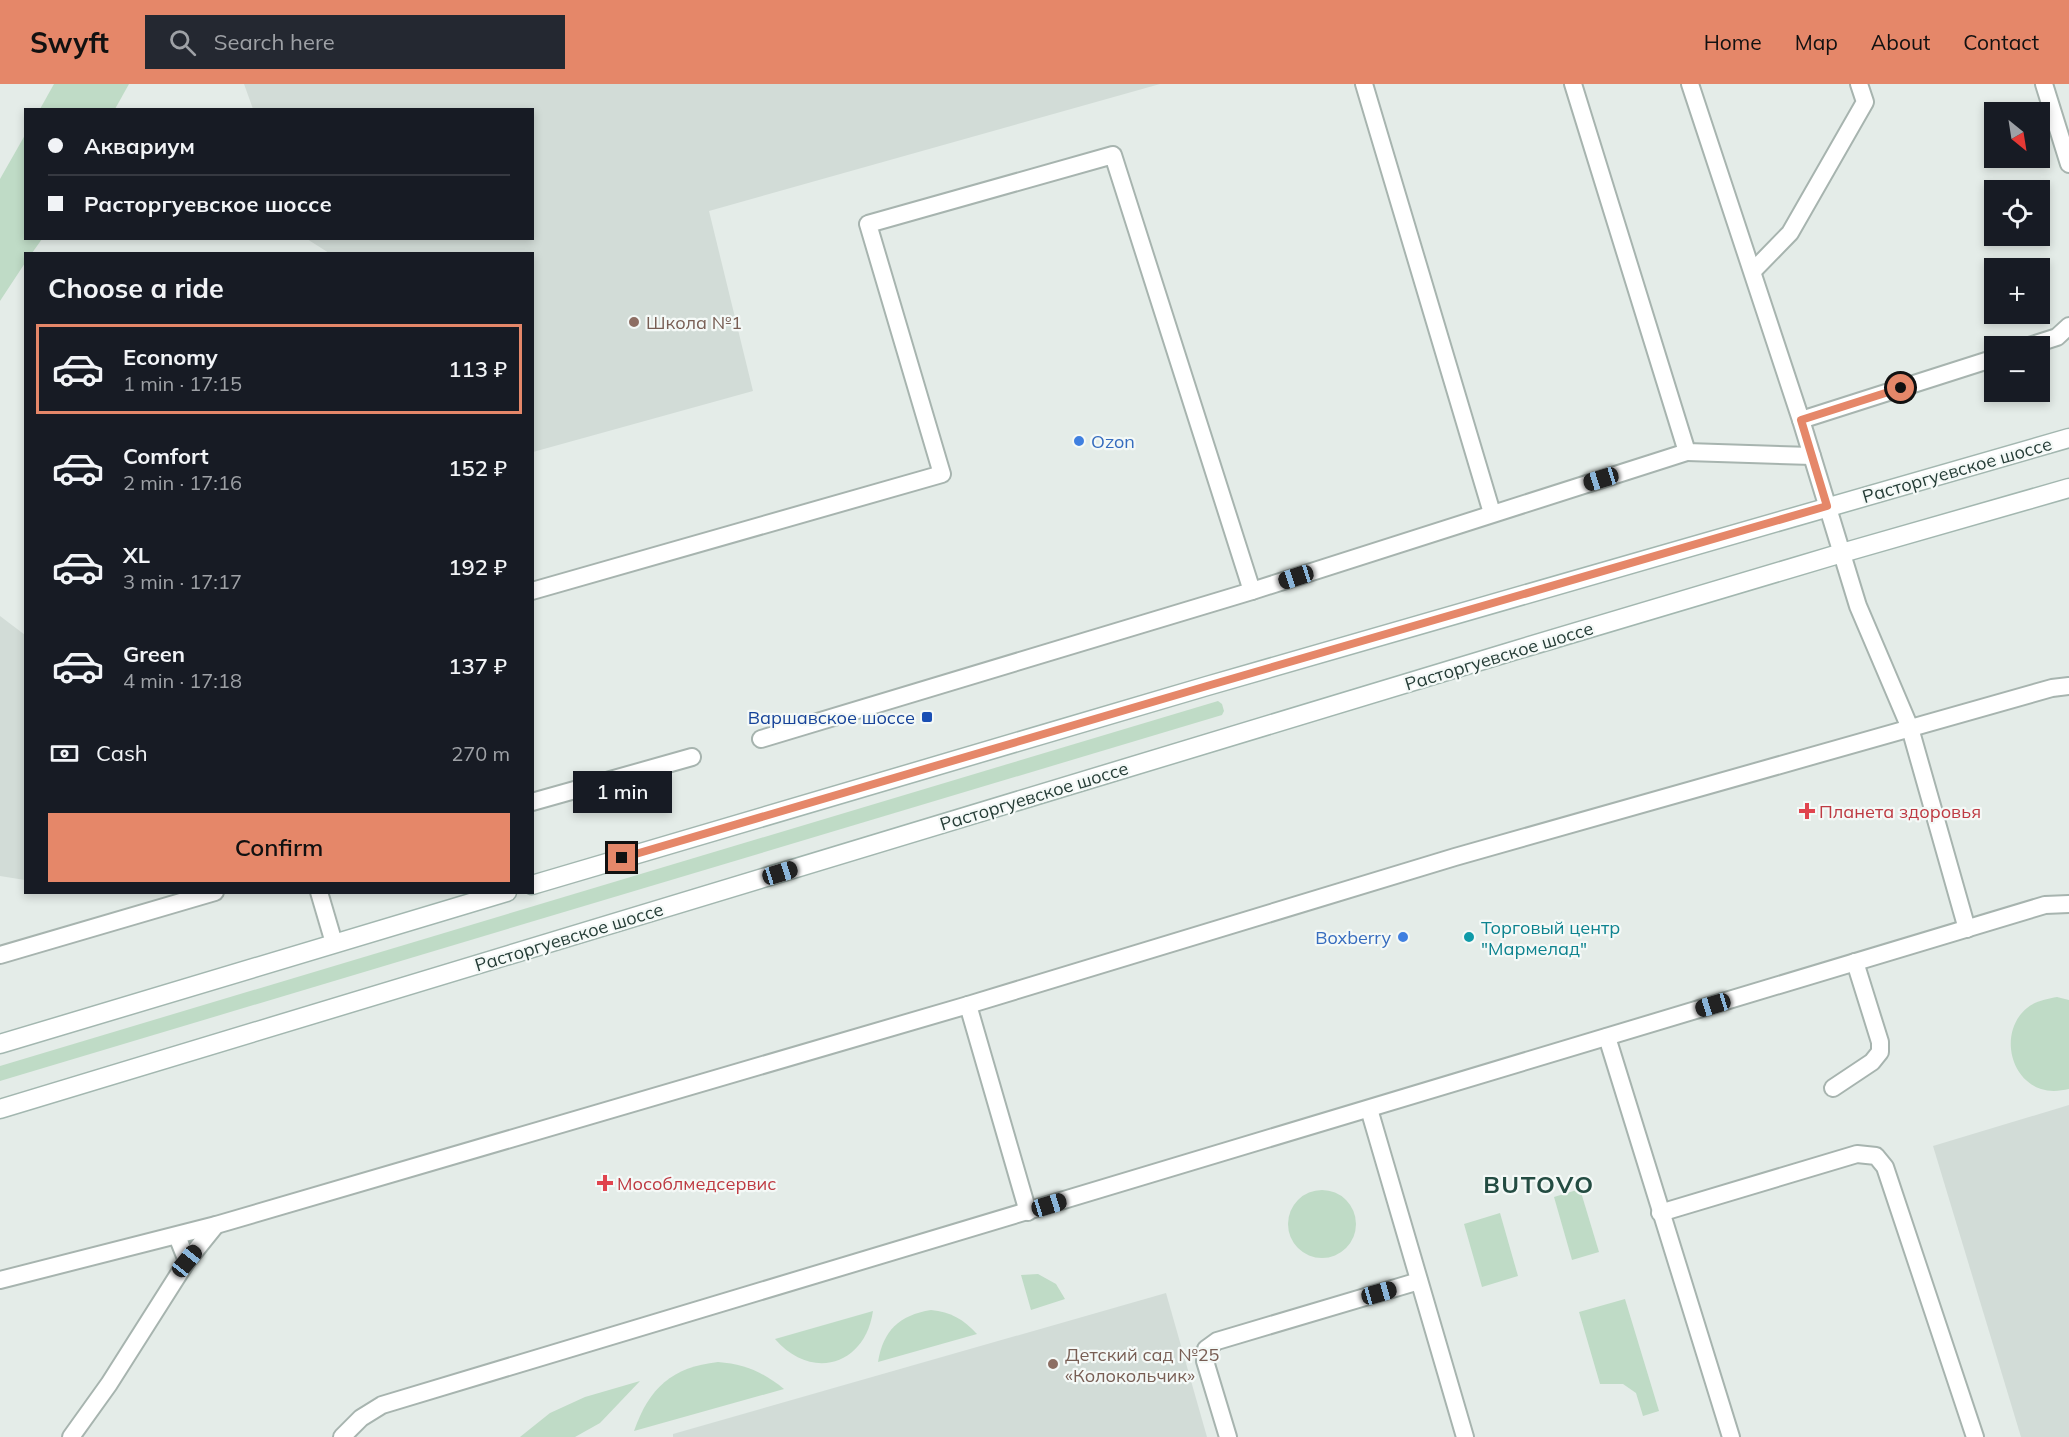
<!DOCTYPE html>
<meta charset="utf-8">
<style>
:root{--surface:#171b24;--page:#242831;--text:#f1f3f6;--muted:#9ea1a6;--line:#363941;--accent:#e58769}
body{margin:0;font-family:Mulish,sans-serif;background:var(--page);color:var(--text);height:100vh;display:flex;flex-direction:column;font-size:22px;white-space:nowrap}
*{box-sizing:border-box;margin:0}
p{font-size:20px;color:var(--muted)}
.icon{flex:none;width:33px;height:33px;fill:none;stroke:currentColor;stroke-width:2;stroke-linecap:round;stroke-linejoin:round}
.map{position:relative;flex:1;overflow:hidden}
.panel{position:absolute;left:24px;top:168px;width:510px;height:642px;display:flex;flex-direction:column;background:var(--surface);border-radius:0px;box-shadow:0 3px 9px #0003}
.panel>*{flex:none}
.banner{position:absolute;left:24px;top:24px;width:510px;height:132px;border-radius:0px;box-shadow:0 3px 9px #0003;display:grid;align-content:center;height:132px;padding:0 24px;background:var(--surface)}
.needle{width:39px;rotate:150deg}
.buttons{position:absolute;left:1984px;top:18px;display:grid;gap:12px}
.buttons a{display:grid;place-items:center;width:66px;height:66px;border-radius:0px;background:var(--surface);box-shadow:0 3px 9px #0003;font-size:30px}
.end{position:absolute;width:27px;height:27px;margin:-14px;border:8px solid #e58769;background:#111;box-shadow:0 0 0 3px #111}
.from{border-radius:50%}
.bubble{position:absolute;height:42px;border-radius:0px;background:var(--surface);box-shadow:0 3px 9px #0003;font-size:20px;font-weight:600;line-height:42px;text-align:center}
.car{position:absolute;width:18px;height:36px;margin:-18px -9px;border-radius:8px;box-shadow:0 0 4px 2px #0007;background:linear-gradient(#222 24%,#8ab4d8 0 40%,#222 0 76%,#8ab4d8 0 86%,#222 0)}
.banner b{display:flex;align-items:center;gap:21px;height:57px;font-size:22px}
.banner b+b{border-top:2px solid var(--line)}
.banner i{width:15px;height:15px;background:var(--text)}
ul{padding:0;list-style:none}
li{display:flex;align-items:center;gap:18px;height:90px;margin:0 12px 9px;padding:0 12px;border:3px solid transparent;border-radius:0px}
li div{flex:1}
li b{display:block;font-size:22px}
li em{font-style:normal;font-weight:600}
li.selected{border-color:var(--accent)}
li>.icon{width:54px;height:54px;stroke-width:1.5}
h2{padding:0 24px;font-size:27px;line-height:72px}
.pay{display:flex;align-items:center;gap:15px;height:66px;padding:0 24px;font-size:22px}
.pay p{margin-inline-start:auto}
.cta{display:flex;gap:12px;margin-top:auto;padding:12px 24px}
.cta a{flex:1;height:69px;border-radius:0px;background:var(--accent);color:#111;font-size:24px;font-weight:600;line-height:69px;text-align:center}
header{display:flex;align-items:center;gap:36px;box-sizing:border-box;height:84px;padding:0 30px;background:var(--accent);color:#111}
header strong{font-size:28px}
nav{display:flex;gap:33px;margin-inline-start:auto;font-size:21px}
.search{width:420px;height:54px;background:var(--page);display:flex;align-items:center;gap:15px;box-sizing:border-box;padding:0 21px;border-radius:0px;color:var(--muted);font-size:22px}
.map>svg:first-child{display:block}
</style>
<header>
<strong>Swyft</strong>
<div class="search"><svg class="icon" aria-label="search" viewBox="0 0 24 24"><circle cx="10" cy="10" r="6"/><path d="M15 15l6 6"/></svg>Search here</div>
<nav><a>Home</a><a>Map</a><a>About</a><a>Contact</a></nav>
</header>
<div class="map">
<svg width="2069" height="1353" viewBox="0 0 2069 1353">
<rect width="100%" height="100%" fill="#e4ece8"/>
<g fill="#d2dcd7">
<path d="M244,0H1160L709,127L753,307L533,368L532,170L329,169L307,155L532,154V26L253,25Z"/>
<path d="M0,532L25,551V796L0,792Z"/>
<path d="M2069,1021V1353H2021L1933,1062Z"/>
<path d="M1166,1209L1207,1353H673V1350Z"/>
</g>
<g fill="#bfdbc6">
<path d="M54,0H129L115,25H40Z"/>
<path d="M25,51L26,154L42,155L32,169L26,170L25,179L0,217V95Z"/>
<path d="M1218,617L1222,620L1224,627L1222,631L0,997V982Z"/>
<path d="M2057,913L2069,916V1005C2060,1007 2050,1008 2041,1005C2008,994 2000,946 2027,924C2035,917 2047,915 2057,913Z"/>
<path d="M1580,1105L1599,1168L1572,1176L1554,1113Z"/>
<circle cx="1322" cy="1140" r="34"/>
<path d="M1500,1129L1518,1192L1482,1203L1464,1140Z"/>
<path d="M1038,1190L1056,1200L1065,1215L1031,1226L1021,1191Z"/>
<path d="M1625,1215L1659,1327L1643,1332L1636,1309L1623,1300H1600L1579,1228Z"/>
<path d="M931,1226C951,1228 963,1235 977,1250L878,1278C883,1247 899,1231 931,1226Z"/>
<path d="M873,1227C865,1282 811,1297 775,1255Z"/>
<path d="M718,1278C745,1280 763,1288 784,1305L634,1347C649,1304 672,1283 718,1278Z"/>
<path d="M640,1297L600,1339L575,1353H520L550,1329L585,1313Z"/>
</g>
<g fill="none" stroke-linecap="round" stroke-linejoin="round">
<g stroke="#a7b4af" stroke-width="20">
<g id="service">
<path d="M1364,0L1492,429"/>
<path d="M1573,0L1687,368L1812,372"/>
<path d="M1690,0L1801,336L1858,522L1910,644L1967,845"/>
<path d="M2044,0L2069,80"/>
<path d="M1753,187L1790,149L1865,18L1859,0"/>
<path d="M2029,262L2057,253L2069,242"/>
<path d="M1801,336L1995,274"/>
<path d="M532,507L942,390L868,140L1113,71L1252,507"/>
<path d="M761,655L1252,507L1687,368"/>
<path d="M532,718L692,673"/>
<path d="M319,808L334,859"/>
<path d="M0,871L215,808"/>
<path d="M968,921L1028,1128"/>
<path d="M1607,953L1731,1353"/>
<path d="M1833,1004L1872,978L1880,968V958L1855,878"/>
<path d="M1369,1025L1465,1353"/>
<path d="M1660,1129L1857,1070L1876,1072L1885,1083L1975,1353"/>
<path d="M187,1177L216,1141"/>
<path d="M0,1196L216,1141L968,921L1455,773L2052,604L2069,602"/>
<path d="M71,1353L109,1300L187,1177L177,1152"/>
<path d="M342,1353L361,1334L382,1321L2045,821L2069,820"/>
<path d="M1228,1353L1205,1277L1206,1265L1217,1257L1419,1197"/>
</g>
</g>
<g stroke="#a3b7b0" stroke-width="21">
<g id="secondary">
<path d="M532,801L1207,602L2069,354"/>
<path d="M0,960L507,808"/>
<path d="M0,1025L1513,567L1842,469L2069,404"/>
</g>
</g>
<use href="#service" stroke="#fff" stroke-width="16"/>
<use href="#secondary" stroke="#fff" stroke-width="18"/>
</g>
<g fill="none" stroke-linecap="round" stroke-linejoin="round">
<path stroke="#e58769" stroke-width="8" d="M622,774L1207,602L1827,422L1801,336L1901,304"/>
</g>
<g fill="#8d6e63" stroke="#f4f9f7" stroke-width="2">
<circle cx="634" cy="238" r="6"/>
<circle cx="1053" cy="1280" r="6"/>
</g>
<g fill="#3f7fe0" stroke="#f4f9f7" stroke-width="2">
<circle cx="1079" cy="357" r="6"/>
<circle cx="1403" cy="853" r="6"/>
</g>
<rect fill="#1a4fb4" stroke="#f4f9f7" stroke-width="2" x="921" y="627" width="12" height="12" rx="3"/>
<g fill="#e0444e" stroke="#f4f9f7" stroke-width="2">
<path d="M1804 718h6v6h6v6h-6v6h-6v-6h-6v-6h6z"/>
<path d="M602 1090h6v6h6v6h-6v6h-6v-6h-6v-6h6z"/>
</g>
<circle fill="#0f9aa8" stroke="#f4f9f7" stroke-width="2" cx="1469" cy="853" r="6"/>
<g text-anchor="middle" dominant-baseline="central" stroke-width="4.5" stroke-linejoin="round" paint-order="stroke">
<g font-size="18" fill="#785e54" stroke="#f4f9f7" text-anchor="start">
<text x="646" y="238">Школа №1</text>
<text x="1065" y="1270">Детский сад №25<tspan x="1065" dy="21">«Колокольчик»</tspan></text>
</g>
<g font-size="18" fill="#366cbe" stroke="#f4f9f7" text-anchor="start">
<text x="1091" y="357">Ozon</text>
<text x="1391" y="853" text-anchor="end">Boxberry</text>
</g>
<g font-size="18" fill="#253c36" stroke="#f4f9f7">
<text transform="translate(1957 386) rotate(-16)">Расторгуевское шоссе</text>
<text transform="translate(1499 572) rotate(-17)">Расторгуевское шоссе</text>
<text transform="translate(1034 712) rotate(-17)">Расторгуевское шоссе</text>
<text transform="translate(569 853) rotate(-17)">Расторгуевское шоссе</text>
</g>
<g font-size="18" fill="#164399" stroke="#f4f9f7" text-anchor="end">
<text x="915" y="633">Варшавское шоссе</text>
</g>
<g font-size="18" fill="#be3a42" stroke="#f4f9f7" text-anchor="start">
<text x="1819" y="727">Планета здоровья</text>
<text x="617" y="1099">Мособлмедсервис</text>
</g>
<g font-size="18" fill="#0d838f" stroke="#f4f9f7" text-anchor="start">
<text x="1481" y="843">Торговый центр<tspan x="1481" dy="21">"Мармелад"</tspan></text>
</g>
<g font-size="24" font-weight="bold" letter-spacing="1.5" fill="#234c42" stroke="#f4f9f7">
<text x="1539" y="1100">BUTOVO</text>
</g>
</g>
</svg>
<div class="buttons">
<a><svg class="needle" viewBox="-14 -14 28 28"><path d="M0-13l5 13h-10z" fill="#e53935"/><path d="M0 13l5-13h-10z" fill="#9ea1a6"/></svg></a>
<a><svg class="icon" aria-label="locate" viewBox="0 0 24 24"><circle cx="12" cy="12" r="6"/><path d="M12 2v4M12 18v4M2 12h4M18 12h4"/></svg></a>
<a>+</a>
<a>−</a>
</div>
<i class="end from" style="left:1901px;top:304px"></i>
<i class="end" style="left:622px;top:774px"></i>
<div class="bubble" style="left:573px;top:687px;width:99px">1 min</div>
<i class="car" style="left:1601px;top:395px;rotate:253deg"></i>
<i class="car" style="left:1296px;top:493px;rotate:252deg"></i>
<i class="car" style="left:780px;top:789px;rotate:73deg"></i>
<i class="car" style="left:1713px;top:921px;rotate:253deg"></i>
<i class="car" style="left:1049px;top:1121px;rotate:73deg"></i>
<i class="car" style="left:187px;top:1177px;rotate:39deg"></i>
<i class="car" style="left:1379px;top:1209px;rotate:74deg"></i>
<div class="banner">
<b><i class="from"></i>Аквариум</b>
<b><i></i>Расторгуевское шоссе</b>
</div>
<section class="panel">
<h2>Choose a ride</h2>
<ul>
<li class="selected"><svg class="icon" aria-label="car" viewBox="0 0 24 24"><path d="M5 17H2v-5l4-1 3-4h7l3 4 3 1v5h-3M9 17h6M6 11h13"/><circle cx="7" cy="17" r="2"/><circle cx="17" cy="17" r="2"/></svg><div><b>Economy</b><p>1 min · 17:15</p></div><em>113 ₽</em></li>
<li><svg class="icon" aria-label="car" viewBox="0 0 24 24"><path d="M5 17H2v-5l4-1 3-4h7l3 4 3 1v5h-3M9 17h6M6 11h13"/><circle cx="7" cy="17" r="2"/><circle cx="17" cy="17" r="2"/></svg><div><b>Comfort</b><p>2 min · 17:16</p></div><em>152 ₽</em></li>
<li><svg class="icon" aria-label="car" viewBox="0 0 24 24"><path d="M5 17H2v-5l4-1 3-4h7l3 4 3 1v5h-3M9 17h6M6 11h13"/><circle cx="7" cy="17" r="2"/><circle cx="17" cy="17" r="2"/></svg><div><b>XL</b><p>3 min · 17:17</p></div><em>192 ₽</em></li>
<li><svg class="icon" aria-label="car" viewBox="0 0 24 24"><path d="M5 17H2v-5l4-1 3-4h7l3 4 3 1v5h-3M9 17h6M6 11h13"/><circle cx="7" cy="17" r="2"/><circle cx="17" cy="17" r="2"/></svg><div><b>Green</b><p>4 min · 17:18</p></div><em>137 ₽</em></li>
</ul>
<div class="pay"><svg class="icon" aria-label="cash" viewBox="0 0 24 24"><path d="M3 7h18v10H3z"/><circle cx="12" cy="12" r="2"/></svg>Cash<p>270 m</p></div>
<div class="cta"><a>Confirm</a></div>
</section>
</div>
